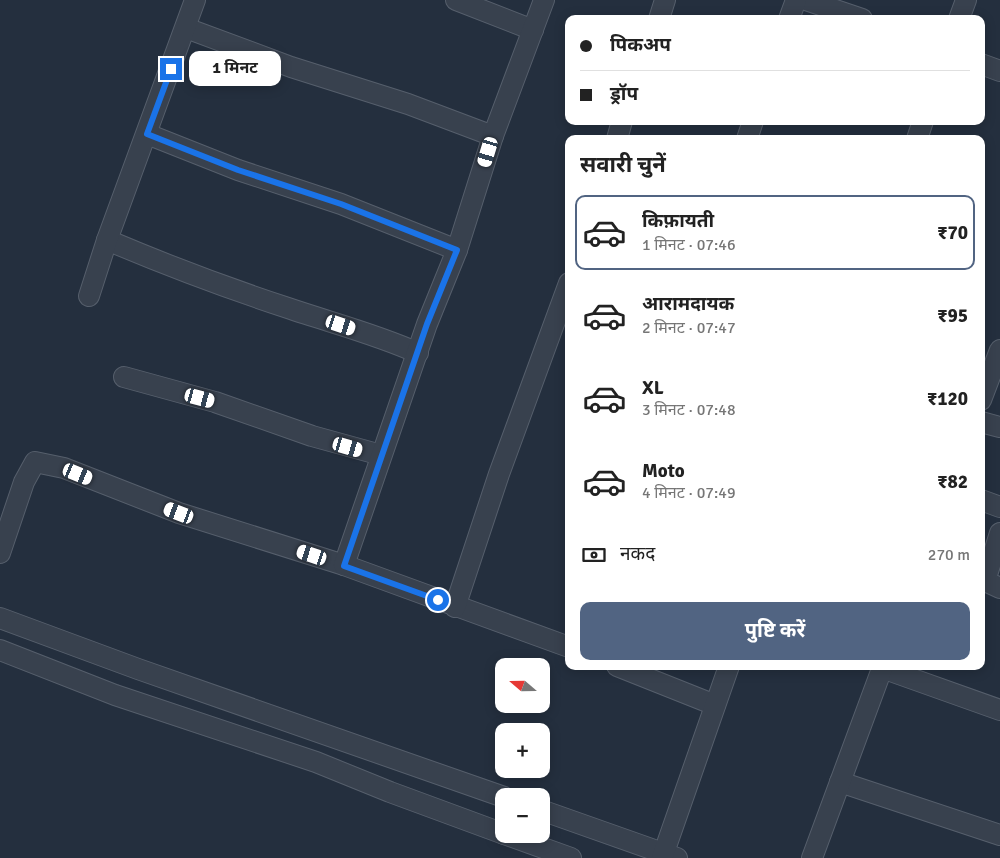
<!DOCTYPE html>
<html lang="hi">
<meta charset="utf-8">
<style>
:root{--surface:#fff;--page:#f6f6f6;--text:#222;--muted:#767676;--line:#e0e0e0;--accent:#516482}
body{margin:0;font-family:Signika,"Noto Sans Devanagari",sans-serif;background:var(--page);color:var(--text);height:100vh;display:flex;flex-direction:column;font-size:19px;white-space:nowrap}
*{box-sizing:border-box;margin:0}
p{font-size:16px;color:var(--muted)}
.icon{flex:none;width:28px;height:28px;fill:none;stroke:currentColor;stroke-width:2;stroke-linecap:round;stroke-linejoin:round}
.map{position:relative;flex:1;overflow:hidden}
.side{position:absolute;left:565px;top:135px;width:420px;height:535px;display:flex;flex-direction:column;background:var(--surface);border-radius:10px;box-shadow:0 2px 12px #0003}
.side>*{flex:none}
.guide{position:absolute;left:565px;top:15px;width:420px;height:110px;border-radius:10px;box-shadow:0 2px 12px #0003;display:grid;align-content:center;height:110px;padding:0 15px;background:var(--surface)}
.needle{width:32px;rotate:290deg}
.controls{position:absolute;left:495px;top:658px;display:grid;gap:10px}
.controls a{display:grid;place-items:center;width:55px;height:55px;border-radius:10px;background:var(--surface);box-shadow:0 2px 12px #0003;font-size:25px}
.end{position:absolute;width:22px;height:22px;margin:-11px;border:6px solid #1a73e8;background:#fff;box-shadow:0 0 0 2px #fff}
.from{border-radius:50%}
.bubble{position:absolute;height:35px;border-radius:10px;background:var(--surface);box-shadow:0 2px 12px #0003;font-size:16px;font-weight:700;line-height:35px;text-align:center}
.car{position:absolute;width:15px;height:30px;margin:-15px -8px;border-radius:6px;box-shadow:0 0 4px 1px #0007;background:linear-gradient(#fff 24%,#345 0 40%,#fff 0 76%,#345 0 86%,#fff 0)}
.guide b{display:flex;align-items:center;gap:18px;height:48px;font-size:19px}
.guide b+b{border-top:1px solid var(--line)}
.guide i{width:12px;height:12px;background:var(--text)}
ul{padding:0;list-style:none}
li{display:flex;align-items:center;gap:15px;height:75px;margin:0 10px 8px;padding:0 5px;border:2px solid transparent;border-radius:10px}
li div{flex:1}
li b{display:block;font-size:19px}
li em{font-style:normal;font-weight:700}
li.selected{border-color:var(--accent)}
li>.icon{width:45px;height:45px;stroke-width:1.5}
h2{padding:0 15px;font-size:22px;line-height:60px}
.pay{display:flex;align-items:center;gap:12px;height:55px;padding:0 15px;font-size:19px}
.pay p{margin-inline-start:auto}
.primary-button{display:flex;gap:10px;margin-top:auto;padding:10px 15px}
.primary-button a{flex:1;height:58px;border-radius:10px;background:var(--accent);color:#fff;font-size:20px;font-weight:700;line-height:58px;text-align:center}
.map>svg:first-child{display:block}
</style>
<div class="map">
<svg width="1000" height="858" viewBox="0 0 1000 858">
<rect width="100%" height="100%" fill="#242f3e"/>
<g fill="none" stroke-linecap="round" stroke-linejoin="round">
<g stroke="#565f6c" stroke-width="22">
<g id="minor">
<path d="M456,0L533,30"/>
<path d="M806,0L862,19"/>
<path d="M659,19L665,0"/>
<path d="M789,19L796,0"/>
<path d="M959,19L966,0"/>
<path d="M186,28L291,67L408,104L493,136"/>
<path d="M981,64L1000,71"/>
<path d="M147,134L238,170L341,204L457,250"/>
<path d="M617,139L622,121"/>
<path d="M747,139L753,121"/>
<path d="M917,139L923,121"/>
<path d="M107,240C166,265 227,288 288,308C332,323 376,334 418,353"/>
<path d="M89,296L107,240L195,0"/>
<path d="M124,377L215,402L312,436L381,455"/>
<path d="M981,400L1000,350"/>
<path d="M981,422L1000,427"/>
<path d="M981,500L1000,507"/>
<path d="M1000,533L985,581L1000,588"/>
<path d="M0,553L24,482L35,462L64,468L179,513L344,565L569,647"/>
<path d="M344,565L427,324L457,250L493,136L544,0"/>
<path d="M455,607L499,474L569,283"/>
<path d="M0,618L138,669L504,797"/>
<path d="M0,650L115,695L316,762L390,792L504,834"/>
<path d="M617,666L715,705"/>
<path d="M882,668L1000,710"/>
<path d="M840,782L1000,835"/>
<path d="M541,810L677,858"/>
<path d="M504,834L571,858"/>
<path d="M662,858L729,666"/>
<path d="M812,858L883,666"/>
</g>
</g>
<use href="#minor" stroke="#38414e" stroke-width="20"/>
</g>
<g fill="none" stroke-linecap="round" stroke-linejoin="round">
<path stroke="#1a73e8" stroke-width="6" d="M171,69L147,134L238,170L341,204L457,250L427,324L344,566L438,600"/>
</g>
</svg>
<div class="controls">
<a><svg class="needle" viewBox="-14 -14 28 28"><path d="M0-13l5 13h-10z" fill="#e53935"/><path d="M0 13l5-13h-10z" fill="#767676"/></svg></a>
<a>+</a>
<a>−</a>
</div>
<i class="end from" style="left:438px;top:600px"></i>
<i class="end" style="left:171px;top:69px"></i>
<div class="bubble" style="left:189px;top:51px;width:92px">1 मिनट</div>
<i class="car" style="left:488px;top:152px;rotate:197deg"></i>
<i class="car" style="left:341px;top:325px;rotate:108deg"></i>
<i class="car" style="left:200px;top:398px;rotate:105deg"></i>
<i class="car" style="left:348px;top:447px;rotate:106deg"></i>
<i class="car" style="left:78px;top:474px;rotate:112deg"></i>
<i class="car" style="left:179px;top:513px;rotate:291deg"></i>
<i class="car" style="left:312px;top:555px;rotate:288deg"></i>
<div class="guide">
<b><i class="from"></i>पिकअप</b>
<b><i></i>ड्रॉप</b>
</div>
<section class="side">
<h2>सवारी चुनें</h2>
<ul>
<li class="selected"><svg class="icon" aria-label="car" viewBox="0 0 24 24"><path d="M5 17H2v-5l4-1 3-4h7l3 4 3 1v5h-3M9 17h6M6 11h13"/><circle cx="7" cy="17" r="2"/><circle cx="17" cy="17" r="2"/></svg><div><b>किफ़ायती</b><p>1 मिनट · 07:46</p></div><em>₹70</em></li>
<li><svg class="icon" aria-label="car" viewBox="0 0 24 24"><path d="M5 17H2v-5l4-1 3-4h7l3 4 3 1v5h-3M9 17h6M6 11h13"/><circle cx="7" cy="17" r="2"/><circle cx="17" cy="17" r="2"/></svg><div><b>आरामदायक</b><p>2 मिनट · 07:47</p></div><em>₹95</em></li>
<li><svg class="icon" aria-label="car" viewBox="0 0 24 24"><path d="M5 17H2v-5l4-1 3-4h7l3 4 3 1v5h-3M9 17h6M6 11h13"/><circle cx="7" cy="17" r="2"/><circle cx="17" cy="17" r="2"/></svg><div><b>XL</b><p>3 मिनट · 07:48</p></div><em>₹120</em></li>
<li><svg class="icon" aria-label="car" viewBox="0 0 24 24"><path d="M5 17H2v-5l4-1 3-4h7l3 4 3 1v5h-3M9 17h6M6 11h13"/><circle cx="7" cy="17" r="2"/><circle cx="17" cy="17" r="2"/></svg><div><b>Moto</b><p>4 मिनट · 07:49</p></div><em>₹82</em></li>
</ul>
<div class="pay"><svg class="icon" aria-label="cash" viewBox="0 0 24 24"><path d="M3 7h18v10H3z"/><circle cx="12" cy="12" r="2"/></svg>नकद<p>270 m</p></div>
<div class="primary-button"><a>पुष्टि करें</a></div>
</section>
</div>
